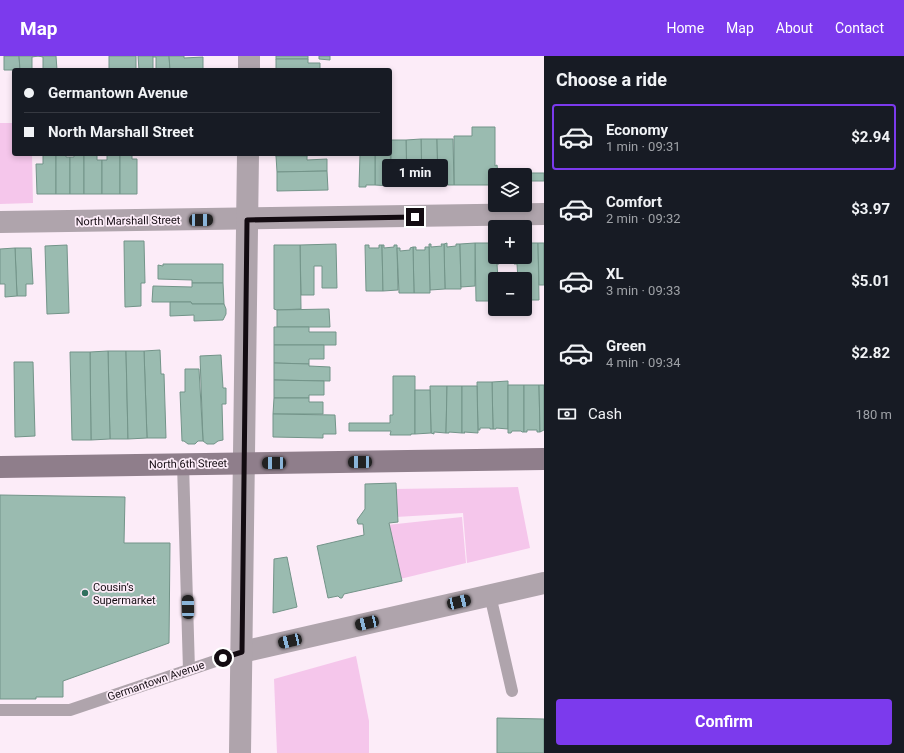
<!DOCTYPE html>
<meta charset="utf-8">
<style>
:root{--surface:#171b24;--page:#242831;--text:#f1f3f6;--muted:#9ea1a6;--line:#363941;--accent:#7c3aed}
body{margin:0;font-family:Roboto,sans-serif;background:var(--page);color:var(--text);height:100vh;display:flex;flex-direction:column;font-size:15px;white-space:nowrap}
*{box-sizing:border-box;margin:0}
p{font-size:13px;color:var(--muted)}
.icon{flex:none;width:22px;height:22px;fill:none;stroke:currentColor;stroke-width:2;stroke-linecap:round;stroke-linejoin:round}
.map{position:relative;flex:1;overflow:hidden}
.panel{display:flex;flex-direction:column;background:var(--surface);width:360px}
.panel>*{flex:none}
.hud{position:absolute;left:12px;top:12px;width:380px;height:88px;border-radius:4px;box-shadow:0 2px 6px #0003;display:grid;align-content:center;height:88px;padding:0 12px;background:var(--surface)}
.tools{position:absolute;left:488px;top:112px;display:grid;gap:8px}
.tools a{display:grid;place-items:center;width:44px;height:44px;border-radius:4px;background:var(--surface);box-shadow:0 2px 6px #0003;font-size:20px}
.end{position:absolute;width:18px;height:18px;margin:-9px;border:5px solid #130b11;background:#fff;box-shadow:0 0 0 2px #fff}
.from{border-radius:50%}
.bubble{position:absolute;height:28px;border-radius:4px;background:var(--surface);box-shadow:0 2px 6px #0003;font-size:13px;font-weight:700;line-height:28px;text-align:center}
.car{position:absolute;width:12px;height:24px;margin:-12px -6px;border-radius:5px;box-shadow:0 0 3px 1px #0007;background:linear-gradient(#222 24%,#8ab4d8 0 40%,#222 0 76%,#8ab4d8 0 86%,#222 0)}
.hud b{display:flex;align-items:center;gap:14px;height:38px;font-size:15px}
.hud b+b{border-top:1px solid var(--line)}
.hud i{width:10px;height:10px;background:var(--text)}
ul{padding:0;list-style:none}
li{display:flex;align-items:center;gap:12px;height:66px;margin:0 8px 6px;padding:0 4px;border:2px solid transparent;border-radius:4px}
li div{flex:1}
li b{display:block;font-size:15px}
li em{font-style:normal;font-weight:700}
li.selected{border-color:var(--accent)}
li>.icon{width:36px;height:36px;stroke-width:1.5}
h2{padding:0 12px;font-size:18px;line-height:48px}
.pay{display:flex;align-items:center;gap:10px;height:44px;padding:0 12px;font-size:15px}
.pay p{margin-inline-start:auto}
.button{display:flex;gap:8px;margin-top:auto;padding:8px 12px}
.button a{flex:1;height:46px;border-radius:4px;background:var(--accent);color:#fff;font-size:16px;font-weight:700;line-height:46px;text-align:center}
header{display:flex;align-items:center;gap:24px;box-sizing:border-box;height:56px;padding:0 20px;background:var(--accent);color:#fff}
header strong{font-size:19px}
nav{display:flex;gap:22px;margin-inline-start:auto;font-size:14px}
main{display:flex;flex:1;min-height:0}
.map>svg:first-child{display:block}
</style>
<header>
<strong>Map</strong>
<nav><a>Home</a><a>Map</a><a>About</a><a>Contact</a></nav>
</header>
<main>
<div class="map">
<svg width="544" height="697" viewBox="0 0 544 697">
<rect width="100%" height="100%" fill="#fcecf8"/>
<g fill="#f5c6eb">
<path d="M0,67H14V98H32L33,147L0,148Z"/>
<path d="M518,431L530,492L467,507L463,457L396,461L394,433Z"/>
<path d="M462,461L466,507L400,523L387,469Z"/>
<path d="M356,600L369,665V697H277L274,623Z"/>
</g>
<g fill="#9abbb0" stroke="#739489">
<path d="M4,0H19L20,14H4Z"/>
<path d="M19,0H38L32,1V14H20Z"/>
<path d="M38,0H56L57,14H43V1Z"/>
<rect x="109" y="0" width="27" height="14"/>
<path d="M138,0H153V14H139Z"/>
<path d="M153,0H169L170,14H156V1H153Z"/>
<path d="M169,0H184V2L203,1V14H170Z"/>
<rect x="276" y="0" width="32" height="3"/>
<path d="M319,0H330V4L319,3Z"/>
<path d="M276,3H308V7H320V14H276Z"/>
<path d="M472,71H495V110L497,109L498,117H544V125H525V119H495V129H454V80H472Z"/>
<path d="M421,83H437L438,128H428V130H422Z"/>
<path d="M421,83L422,130H417L416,128L407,129L406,84Z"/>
<path d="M437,83H453L454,129H448V128H438Z"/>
<path d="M390,84L391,130L375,129V98H390Z"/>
<path d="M391,84H406L407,129H397V130H391Z"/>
<path d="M43,98H56V138H37L36,108H43Z"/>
<path d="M56,98H66V101H70V138H56Z"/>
<path d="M74,98H84V138H70V101H74Z"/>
<path d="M84,98H97V104H102V138H84Z"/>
<path d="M107,98H120V138H102V104H107Z"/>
<path d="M120,98H132V103H137V138H120Z"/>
<rect x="276" y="98" width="31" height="2"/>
<path d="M360,98H375V129H366V131H359Z"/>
<path d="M276,100H307V104L327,103V115L277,116Z"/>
<path d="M327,115L328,134L277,135V116Z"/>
<path d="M124,185H144L145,227H141V250L125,251Z"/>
<path d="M447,187V191L456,190V188H460L461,233H445L444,188Z"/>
<path d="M475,187H495V201H500L499,208H497L498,223H495V245H476Z"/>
<path d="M475,187V230L461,231L460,188Z"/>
<path d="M525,187H538L539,244H525V223H518L517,208H514V201H525Z"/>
<path d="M538,187H544V229H539Z"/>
<path d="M336,188L337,232H322V210H314V239H301L300,189Z"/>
<path d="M429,188H431V191L442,190L441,188H444L445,233L430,234Z"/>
<path d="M67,189L69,257L47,258L45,190Z"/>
<path d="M274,189H300L301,253L277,254L274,253Z"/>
<path d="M365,189H369V192H379V189H382L383,235H366Z"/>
<path d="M382,189H384V192L394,191V189H397L398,234L383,235Z"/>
<path d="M413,191H416V194H425V191H429L430,237H414Z"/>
<path d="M413,191L414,237H399L397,192H400V195L410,194V192Z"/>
<path d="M15,192H31L33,228H26V240H17Z"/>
<path d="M15,192L17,240L5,241V228H0V193Z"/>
<path d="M163,208H223V227H192V224L158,223V209L163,210Z"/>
<path d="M192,227H223L224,248H192L191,246H152L153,230L192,231Z"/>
<path d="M170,246H191L192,248H224L226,253V258L223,264L194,265V259L170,260Z"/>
<path d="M329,253L330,271H277V254Z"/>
<path d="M274,271H309V276H336V289H274Z"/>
<path d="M274,289H324V303H309V308L274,307Z"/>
<path d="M160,294L161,318H164L166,382H147L144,295Z"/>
<path d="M108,295H126L128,383H110Z"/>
<path d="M108,295L110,383L91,384L90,296Z"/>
<path d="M126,295H144L147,382L128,383Z"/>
<path d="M70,296H90L91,384H72Z"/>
<path d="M221,299L223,332H226V348H222L223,384L218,385L214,388H207L203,385L200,300Z"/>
<path d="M14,306H33L35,380L15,381Z"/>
<path d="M274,307L309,308V310L330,311V325L274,324Z"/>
<path d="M185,313H199L203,385H198L195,388H188L184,385H182L180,336H185Z"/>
<path d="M393,320H415V378H411V379H390L391,375H349V367H390V359H393Z"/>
<path d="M274,324L324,325V339H309V342H274Z"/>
<path d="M508,325V373L496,372V373H493L492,326Z"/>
<path d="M477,326H492L493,373H490V372H480V374H478Z"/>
<path d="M508,329H524V376H522L521,375H512L511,377H508Z"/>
<path d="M524,329H539L540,376H537V374H527V376H524Z"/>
<path d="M539,329H544V374L540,376Z"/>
<path d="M430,330H447L446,377L434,376V378L431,377Z"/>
<path d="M447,330H462V377L449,376V377H446Z"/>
<path d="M462,330H477L478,377L464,376L465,377H462Z"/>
<path d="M415,334H430L431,377L415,378Z"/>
<path d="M274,342H309V346H323V358H273Z"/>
<path d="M273,358L335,359L336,378H323V382L273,381Z"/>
<path d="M396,427L398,466L389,467L402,525L344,538L342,542H340L338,540L328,542L317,490L364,479L363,468H358L357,464L365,453V428Z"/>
<path d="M0,439L125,441L124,487H170L169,587L63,625V641H36V643H0Z"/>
<path d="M287,501L297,551L273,557L274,503Z"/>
<path d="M497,662L544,663V697H497Z"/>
</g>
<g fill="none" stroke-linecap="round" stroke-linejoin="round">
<g stroke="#afa4ac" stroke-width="12">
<path d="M183,408L189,614"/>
<path d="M490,539L512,635"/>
<path d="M0,654H70L242,596"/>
</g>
<g stroke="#afa4ac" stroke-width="22">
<path d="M249,14V0"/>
<path d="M0,166L544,158"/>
<path d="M242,596L544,527"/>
<path d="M240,697L248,98"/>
</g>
<path stroke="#8f7e8b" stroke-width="22" d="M0,411L544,403"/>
</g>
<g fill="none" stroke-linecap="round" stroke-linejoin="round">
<path stroke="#130b11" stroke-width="5" d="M223,602L242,596L247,164L415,161"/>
</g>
<circle fill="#30705e" stroke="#fcecf8" stroke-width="1.5" cx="85" cy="537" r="4"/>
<g text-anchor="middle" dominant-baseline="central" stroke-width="3.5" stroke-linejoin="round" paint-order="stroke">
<g font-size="11" fill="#130b11" stroke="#fcecf8">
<text transform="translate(128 165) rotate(-1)">North Marshall Street</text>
<text transform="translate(188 408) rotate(-1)">North 6th Street</text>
<text transform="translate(156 625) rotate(-19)">Germantown Avenue</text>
</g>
<g font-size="11" fill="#130b11" stroke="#fcecf8" text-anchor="start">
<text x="93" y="531">Cousin’s<tspan x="93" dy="13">Supermarket</tspan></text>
</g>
</g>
</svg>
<div class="tools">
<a><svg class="icon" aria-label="layers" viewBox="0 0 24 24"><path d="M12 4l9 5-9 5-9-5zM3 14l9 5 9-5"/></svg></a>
<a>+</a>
<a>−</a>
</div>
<i class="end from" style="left:223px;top:602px"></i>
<i class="end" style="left:415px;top:161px"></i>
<div class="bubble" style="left:382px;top:103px;width:66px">1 min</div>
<i class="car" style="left:201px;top:164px;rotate:89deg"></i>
<i class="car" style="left:360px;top:406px;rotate:269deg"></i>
<i class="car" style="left:274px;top:407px;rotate:269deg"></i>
<i class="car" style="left:459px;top:546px;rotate:77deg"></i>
<i class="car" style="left:188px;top:551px;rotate:359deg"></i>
<i class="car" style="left:367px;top:567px;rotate:257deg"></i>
<i class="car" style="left:290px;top:585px;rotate:257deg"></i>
<div class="hud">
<b><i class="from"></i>Germantown Avenue</b>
<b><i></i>North Marshall Street</b>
</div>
</div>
<section class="panel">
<h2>Choose a ride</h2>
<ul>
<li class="selected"><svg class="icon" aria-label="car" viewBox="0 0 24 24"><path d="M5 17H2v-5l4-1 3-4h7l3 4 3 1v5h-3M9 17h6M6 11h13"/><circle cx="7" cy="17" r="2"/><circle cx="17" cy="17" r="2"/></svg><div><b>Economy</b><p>1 min · 09:31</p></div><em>$2.94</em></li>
<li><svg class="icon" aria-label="car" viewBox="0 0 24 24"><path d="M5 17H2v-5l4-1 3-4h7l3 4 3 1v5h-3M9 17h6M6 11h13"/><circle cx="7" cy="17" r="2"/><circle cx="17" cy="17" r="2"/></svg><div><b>Comfort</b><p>2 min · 09:32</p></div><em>$3.97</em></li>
<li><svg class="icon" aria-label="car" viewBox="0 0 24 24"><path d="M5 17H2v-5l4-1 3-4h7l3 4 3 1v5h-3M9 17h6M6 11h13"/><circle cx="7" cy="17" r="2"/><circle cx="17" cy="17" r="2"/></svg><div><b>XL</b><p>3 min · 09:33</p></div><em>$5.01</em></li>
<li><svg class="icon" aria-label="car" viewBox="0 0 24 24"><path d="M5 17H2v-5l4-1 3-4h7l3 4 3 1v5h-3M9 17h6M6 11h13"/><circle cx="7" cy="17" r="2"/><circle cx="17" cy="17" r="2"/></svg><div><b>Green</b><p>4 min · 09:34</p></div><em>$2.82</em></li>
</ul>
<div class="pay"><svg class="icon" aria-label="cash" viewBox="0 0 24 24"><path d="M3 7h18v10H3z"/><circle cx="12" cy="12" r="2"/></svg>Cash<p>180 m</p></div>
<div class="button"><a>Confirm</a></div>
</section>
</main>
